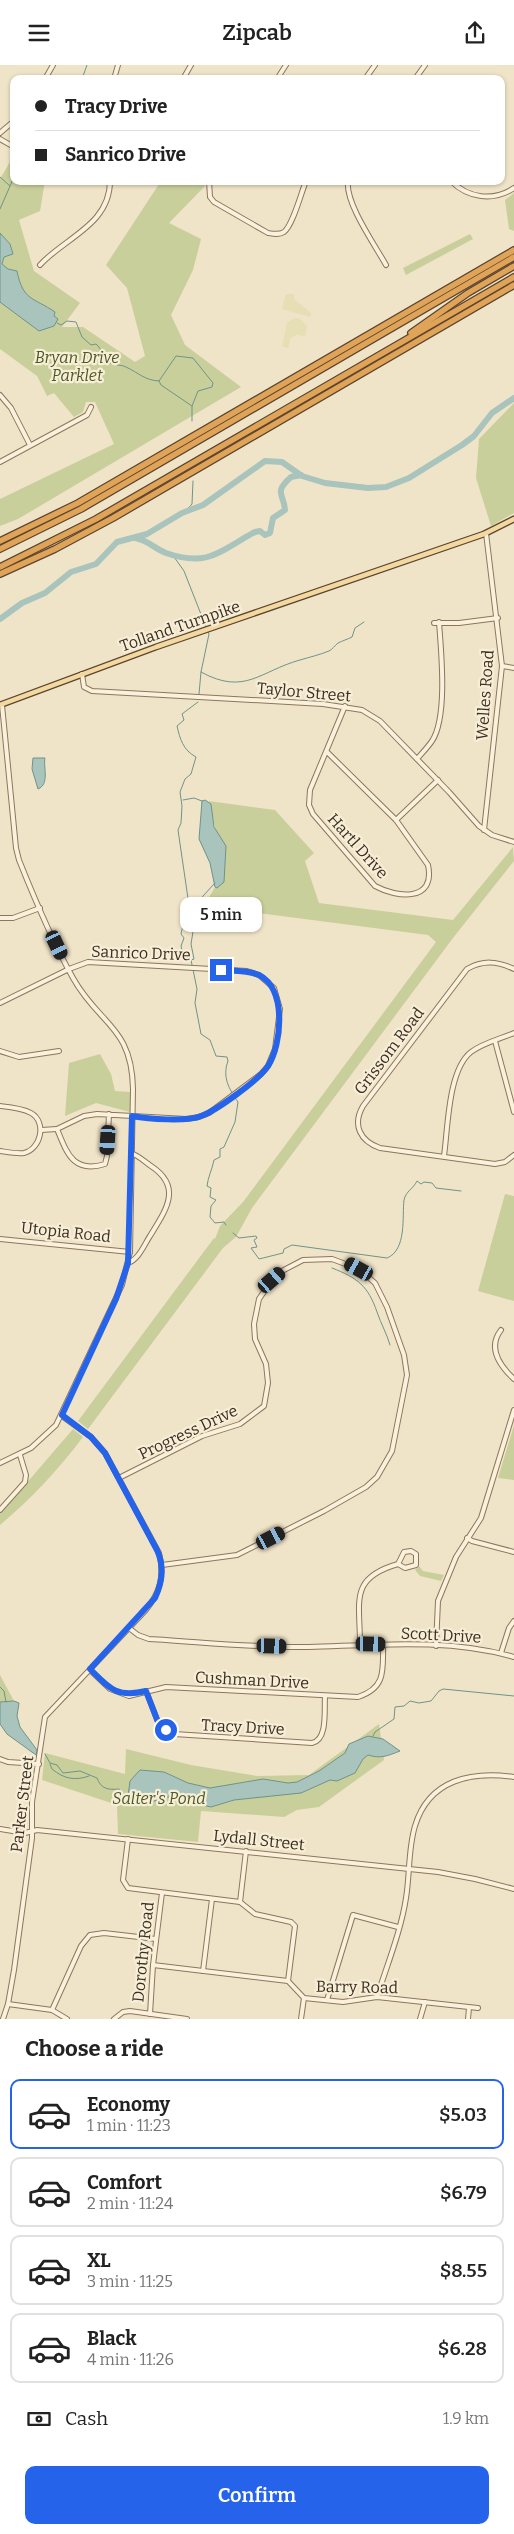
<!DOCTYPE html>
<meta charset="utf-8">
<style>
:root{--surface:#fff;--page:#f6f6f6;--text:#222;--muted:#767676;--line:#e0e0e0;--accent:#2563eb}
body{margin:0;font-family:Bitter,serif;background:var(--page);color:var(--text);height:100vh;display:flex;flex-direction:column;font-size:19px;white-space:nowrap}
*{box-sizing:border-box;margin:0}
p{font-size:16px;color:var(--muted)}
.icon{flex:none;width:28px;height:28px;fill:none;stroke:currentColor;stroke-width:2;stroke-linecap:round;stroke-linejoin:round}
.map{position:relative;height:1954px;overflow:hidden}
.panel{display:flex;flex-direction:column;background:var(--surface);flex:1}
.panel>*{flex:none}
.top-card{position:absolute;left:10px;top:10px;width:495px;height:110px;border-radius:10px;box-shadow:0 1px 4px #0004;display:grid;align-content:center;height:110px;padding:0 25px;background:var(--surface)}
.end{position:absolute;width:22px;height:22px;margin:-11px;border:6px solid #2563eb;background:#fff;box-shadow:0 0 0 2px #fff}
.from{border-radius:50%}
.bubble{position:absolute;height:35px;border-radius:10px;background:var(--surface);box-shadow:0 1px 4px #0004;font-size:16px;font-weight:600;line-height:35px;text-align:center}
.car{position:absolute;width:15px;height:30px;margin:-15px -8px;border-radius:6px;box-shadow:0 0 4px 1px #0007;background:linear-gradient(#222 24%,#8ab4d8 0 40%,#222 0 76%,#8ab4d8 0 86%,#222 0)}
.top-card b{display:flex;align-items:center;gap:18px;height:48px;font-size:19px}
.top-card b+b{border-top:1px solid var(--line)}
.top-card i{width:12px;height:12px;background:var(--text)}
ul{padding:0;list-style:none}
li{display:flex;align-items:center;gap:15px;height:70px;margin:0 10px 8px;padding:0 15px;border:2px solid var(--line);border-radius:10px}
li div{flex:1}
li b{display:block;font-size:19px}
li em{font-style:normal;font-weight:600}
li.active{border-color:var(--accent)}
li>.icon{width:45px;height:45px;stroke-width:1.5}
h2{padding:0 25px;font-size:22px;line-height:60px}
.pay{display:flex;align-items:center;gap:12px;height:55px;padding:0 25px;font-size:19px}
.pay p{margin-inline-start:auto}
.cta{display:flex;gap:10px;margin-top:auto;padding:10px 25px}
.cta a{flex:1;height:58px;border-radius:10px;background:var(--accent);color:#fff;font-size:20px;font-weight:600;line-height:58px;text-align:center}
header{display:flex;justify-content:space-between;align-items:center;height:65px;padding:0 25px;background:var(--surface);font-size:22px;font-weight:600}
.map>svg:first-child{display:block}
</style>
<header><svg class="icon" aria-label="menu" viewBox="0 0 24 24"><path d="M4 6h16M4 12h16M4 18h16"/></svg>Zipcab<svg class="icon" aria-label="share" viewBox="0 0 24 24"><path d="M12 15V3M7 8l5-5 5 5M5 13v7h14v-7"/></svg></header>
<div class="map">
<svg width="514" height="1954" viewBox="0 0 514 1954">
<rect width="100%" height="100%" fill="#f0e4c8"/>
<g fill="#e6deb5">
<path d="M286,229H294V234L311,248L310,252L282,244Z"/>
<path d="M294,253L300,254L307,261L305,271L297,270L291,273L288,283L282,282L287,258Z"/>
</g>
<g fill="#c9cf9b">
<path d="M14,90V116H45L40,146L19,155L34,206L80,238L62,262H83L135,297L145,291L127,223L106,200L161,116H205V121L169,158L201,174L193,205L171,250L185,280L241,322L18,454L0,461V434L114,379L95,337H86L83,347L74,352L54,328L47,331L37,311L0,284V114Z"/>
<path d="M514,128V166L509,164L505,135Z"/>
<path d="M470,169L473,174L406,210L403,203Z"/>
<path d="M514,338V448L491,461L476,413L479,374Z"/>
<path d="M209,736L275,745L314,788L305,796L319,838L453,855L513,782L514,796L453,873L252,1143L236,1172L223,1183L88,1364L78,1356L214,1173L215,1174L220,1161L243,1137L436,877L428,870L204,841L215,822L217,823L216,766Z"/>
<path d="M100,989L111,1009L115,1026L131,1027L130,1047L96,1038L65,1051L69,998Z"/>
<path d="M505,1129L514,1131V1236L478,1226Z"/>
<path d="M514,1360V1415L498,1413Z"/>
<path d="M73,1364L83,1372C58,1405 31,1434 0,1460V1449Z"/>
<path d="M419,1501L423,1506L444,1510L441,1516L420,1511L415,1505Z"/>
<path d="M0,1610L14,1636L0,1637Z"/>
<path d="M379,1659L384,1695L319,1742L297,1745L284,1752L201,1746L198,1777L118,1769L117,1740L42,1715L45,1688L125,1709L126,1684L191,1700L257,1711L309,1710Z"/>
</g>
<g fill="#a9c4bc" stroke="#6f938a">
<path d="M0,168L10,179L13,189L4,192L2,199L8,204L17,206C23,236 33,232 55,247L54,251L58,254L54,261L39,266L0,237Z"/>
<path d="M33,693H45C43,702 50,719 38,724L32,704Z"/>
<path d="M205,735L211,739L214,762L226,781L224,817L217,823L215,822L210,798L199,774L202,736Z"/>
<path d="M14,1636L19,1638L17,1651L20,1662L37,1685L36,1690L7,1669L0,1659V1637Z"/>
<path d="M368,1671L383,1674L400,1686C387,1691 381,1694 368,1690L363,1694L355,1708L337,1716L330,1715L301,1728L234,1735L211,1742L168,1732L144,1739L127,1738L130,1716L140,1705L164,1707L188,1718L210,1723L263,1714L288,1718L297,1717L319,1706L345,1688L349,1679Z"/>
</g>
<g fill="none" stroke-linecap="round" stroke-linejoin="round">
<g stroke="#6f938a" stroke-width="1">
<path d="M82,14L87,0"/>
<path d="M0,112L10,121"/>
<path d="M0,144L14,112"/>
<path d="M57,258L61,260L67,256L76,257L82,272L91,280L96,279C102,284 102,291 107,296C113,301 120,299 126,302C139,308 144,315 159,316L176,291L193,293L213,318L212,322L198,326L192,341V356"/>
<path d="M159,316L161,320L192,341"/>
<path d="M186,446L192,439L193,416"/>
<path d="M172,489L184,506L206,562"/>
<path d="M207,565L209,569L201,607C245,631 260,606 300,595C310,592 319,590 329,586C333,584 334,581 338,578C342,576 348,574 352,572L355,563L364,557"/>
<path d="M199,629L201,607"/>
<path d="M198,637L182,649L184,655L177,661C180,674 183,685 196,692L191,709L185,714L180,727L182,741L181,758L178,765L190,847C189,856 182,859 181,869L184,873L181,881L184,893L191,895L197,924L195,938L201,969L210,975L216,991L227,992L228,996C222,1012 229,1024 238,1037L235,1057L224,1082L220,1084V1092L214,1095C212,1105 208,1112 207,1121L211,1123L210,1132L216,1135L211,1141L210,1152L215,1158L224,1157L226,1160"/>
<path d="M183,735L194,733L202,736"/>
<path d="M191,895L194,894L191,879L196,848L203,831L215,818"/>
<path d="M233,1168L239,1173L256,1171L257,1173L254,1175L257,1182L251,1183L259,1194L283,1188L284,1184L292,1180L387,1193C407,1185 402,1151 404,1135C406,1126 413,1124 417,1116L421,1119L424,1117L432,1118L436,1123L461,1126"/>
<path d="M332,1203C358,1213 368,1221 377,1247C381,1259 387,1269 390,1280"/>
<path d="M0,1622L4,1626L6,1637"/>
<path d="M373,1671L375,1667L394,1654L395,1642L404,1641L410,1636L419,1638L431,1636L439,1626L443,1624L514,1631"/>
<path d="M45,1689L50,1698L57,1700L63,1708L80,1706L97,1713C101,1724 108,1725 119,1724L122,1727"/>
<path d="M50,1699L52,1704C64,1714 75,1716 89,1711"/>
</g>
<path stroke="#a9c4bc" stroke-width="4" d="M122,1727V1733L127,1735"/>
<g stroke="#a9c4bc" stroke-width="6">
<path d="M135,473C148,475 155,484 166,488C209,503 221,485 255,467L260,466L265,470L270,468L273,453L285,445C284,429 273,428 291,412L301,410"/>
<path d="M0,554L22,538L45,528L71,507L96,499L117,477L147,469L182,448L203,440L265,396L282,397L302,411L325,418L368,423L386,422L409,413L462,380L474,371L492,348L514,333"/>
</g>
<g stroke="#8d765c" stroke-width="6">
<g id="minor">
<path d="M45,14L53,0"/>
<path d="M114,14L118,0"/>
<path d="M183,14L191,0"/>
<path d="M277,14L286,0"/>
<path d="M365,14L375,0"/>
<path d="M415,14L425,0"/>
<path d="M0,68L14,56"/>
<path d="M0,74L14,82"/>
<path d="M209,116L210,132L214,137L268,168C274,169 279,170 284,167C293,160 301,128 306,116"/>
<path d="M348,116C345,138 375,180 386,200"/>
<path d="M451,116C468,133 493,137 514,123"/>
<path d="M40,200C64,173 110,160 110,116"/>
<path d="M0,330L11,343L30,380"/>
<path d="M0,397L87,350L91,342"/>
<path d="M434,558H459L498,553"/>
<path d="M502,601L514,603"/>
<path d="M82,609L84,622L92,626L323,639L362,645L380,656L449,727L479,761L492,770L514,777"/>
<path d="M327,687L396,755L428,800C436,837 397,833 375,821L313,749L309,740L310,725L345,641"/>
<path d="M417,694C422,688 428,682 432,676C448,652 441,585 439,557"/>
<path d="M396,755L438,715"/>
<path d="M484,765L502,601L486,468"/>
<path d="M0,853H13L40,843"/>
<path d="M514,904C497,896 483,895 467,904L363,1041C352,1060 360,1076 380,1083L495,1099L505,1097L514,1090"/>
<path d="M0,938L69,904L88,897L247,906L259,910L274,923L280,944L275,984L268,1001L261,1009L209,1048L199,1052L186,1054L97,1049L84,1051L57,1064C67,1088 73,1109 105,1099L107,1091L109,1049"/>
<path d="M495,976L514,1047"/>
<path d="M0,986L19,992L59,986"/>
<path d="M0,1041C10,1042 22,1043 31,1048C47,1057 41,1084 24,1088C17,1089 7,1087 0,1086"/>
<path d="M41,1065L57,1064"/>
<path d="M444,1091C448,1063 448,1005 471,987C483,978 500,974 514,968"/>
<path d="M0,1174L130,1187"/>
<path d="M128,1198C139,1194 144,1180 150,1171C166,1145 183,1122 151,1101C144,1096 139,1091 131,1088"/>
<path d="M501,1265C487,1283 500,1301 514,1314"/>
<path d="M0,1398L31,1383L56,1360L122,1220L130,1187L133,1024C132,961 99,960 73,913C52,876 35,835 19,795L16,783L2,640"/>
<path d="M119,1413L202,1371L240,1359L264,1341L268,1318L266,1299L255,1274L254,1259L259,1234L272,1215L282,1206L303,1195L332,1194L359,1204L375,1218L387,1242L404,1290L407,1310L392,1386L377,1412L366,1422L324,1446L237,1490L162,1500"/>
<path d="M0,1445L25,1417L26,1410L20,1390"/>
<path d="M467,1473L472,1476L514,1487"/>
<path d="M129,1563L138,1570L149,1574C202,1577 256,1583 309,1582C377,1580 448,1573 514,1592"/>
<path d="M360,1579C360,1536 349,1513 398,1499L405,1503L416,1500V1489L411,1486L404,1487L398,1499"/>
<path d="M436,1581L438,1536L456,1492L481,1453L514,1345"/>
<path d="M501,1588L509,1563L514,1556"/>
<path d="M90,1605L110,1624L129,1631L166,1622L358,1632C386,1623 383,1605 383,1580"/>
<path d="M146,1626L158,1657L174,1669L312,1678C328,1675 324,1645 325,1632"/>
<path d="M0,1694L8,1697L39,1699"/>
<path d="M0,1764L25,1768L37,1765L438,1807L475,1814L514,1824"/>
<path d="M128,1774L123,1815L128,1823L240,1837L255,1849L291,1857L295,1861L288,1916"/>
<path d="M240,1837L246,1786"/>
<path d="M153,1900L288,1916L304,1933L343,1937L377,1932L478,1943"/>
<path d="M203,1906L212,1834"/>
<path d="M377,1932C387,1900 401,1866 406,1833C410,1809 408,1784 415,1761C429,1714 472,1706 514,1712"/>
<path d="M327,1935L353,1850L398,1862"/>
<path d="M8,1939L52,1945L67,1954"/>
<path d="M52,1945L81,1881L90,1870L104,1868L156,1874"/>
<path d="M150,1949L153,1900L162,1828"/>
<path d="M3,1954L8,1939L14,1905L32,1773V1737L45,1652L146,1545C160,1527 165,1511 159,1488L105,1388L91,1372L62,1351"/>
<path d="M114,1954L123,1947L130,1946L187,1954"/>
<path d="M301,1954L304,1933"/>
<path d="M420,1954L425,1937"/>
<path d="M468,1954L469,1943"/>
</g>
</g>
<g stroke="#5b4430" stroke-width="7">
<path id="major" d="M0,640L156,582L484,469L514,454"/>
</g>
<g stroke="#5b4430" stroke-width="8">
<g id="highway">
<path d="M411,268L468,228L514,201"/>
<path d="M0,476L78,438L514,185"/>
<path d="M0,484L81,444L514,192"/>
<path d="M0,502L96,454L514,212"/>
<path d="M0,509L55,484L113,453L514,220"/>
</g>
</g>
<use href="#minor" stroke="#faf1dc" stroke-width="4"/>
<use href="#major" stroke="#f3d9a0" stroke-width="4.5"/>
<use href="#highway" stroke="#e0a458" stroke-width="5.5"/>
</g>
<g fill="none" stroke-linecap="round" stroke-linejoin="round">
<path stroke="#2563eb" stroke-width="6" d="M166,1665L158,1657L146,1626C117,1633 110,1624 90,1604L155,1533C162,1518 165,1502 157,1485L105,1388L91,1372L62,1350L116,1234L128,1198L132,1051C148,1054 187,1057 201,1051C216,1046 260,1014 268,1001C282,979 287,924 259,910C248,905 233,906 221,905"/>
</g>
<g text-anchor="middle" dominant-baseline="central" stroke-width="4.5" stroke-linejoin="round" paint-order="stroke">
<g font-size="16" font-style="italic" fill="#4d5a26" stroke="#f7eed8">
<text x="77" y="292">Bryan Drive<tspan x="77" dy="18">Parklet</tspan></text>
<text x="159" y="1733">Salter's Pond</text>
</g>
<g font-size="16" fill="#3d2e20" stroke="#f7eed8">
<text transform="translate(180 561) rotate(-19)">Tolland Turnpike</text>
<text transform="translate(304 627) rotate(5)">Taylor Street</text>
<text transform="translate(485 630) rotate(-86)">Welles Road</text>
<text transform="translate(358 781) rotate(48)">Hartl Drive</text>
<text transform="translate(141 888) rotate(2)">Sanrico Drive</text>
<text transform="translate(389 986) rotate(-53)">Grissom Road</text>
<text transform="translate(66 1167) rotate(6)">Utopia Road</text>
<text transform="translate(188 1367) rotate(-25)">Progress Drive</text>
<text transform="translate(441 1570) rotate(3)">Scott Drive</text>
<text transform="translate(252 1615) rotate(3)">Cushman Drive</text>
<text transform="translate(243 1662) rotate(3)">Tracy Drive</text>
<text transform="translate(22 1739) rotate(-83)">Parker Street</text>
<text transform="translate(259 1775) rotate(6)">Lydall Street</text>
<text transform="translate(143 1887) rotate(-84)">Dorothy Road</text>
<text transform="translate(357 1922) rotate(1)">Barry Road</text>
</g>
</g>
</svg>
<i class="end from" style="left:166px;top:1665px"></i>
<i class="end" style="left:221px;top:905px"></i>
<div class="bubble" style="left:180px;top:832px;width:82px">5 min</div>
<i class="car" style="left:57px;top:880px;rotate:155deg"></i>
<i class="car" style="left:108px;top:1075px;rotate:184deg"></i>
<i class="car" style="left:359px;top:1204px;rotate:299deg"></i>
<i class="car" style="left:272px;top:1215px;rotate:49deg"></i>
<i class="car" style="left:271px;top:1473px;rotate:63deg"></i>
<i class="car" style="left:371px;top:1579px;rotate:91deg"></i>
<i class="car" style="left:272px;top:1581px;rotate:92deg"></i>
<div class="top-card">
<b><i class="from"></i>Tracy Drive</b>
<b><i></i>Sanrico Drive</b>
</div>
</div>
<section class="panel">
<h2>Choose a ride</h2>
<ul>
<li class="active"><svg class="icon" aria-label="car" viewBox="0 0 24 24"><path d="M5 17H2v-5l4-1 3-4h7l3 4 3 1v5h-3M9 17h6M6 11h13"/><circle cx="7" cy="17" r="2"/><circle cx="17" cy="17" r="2"/></svg><div><b>Economy</b><p>1 min · 11:23</p></div><em>$5.03</em></li>
<li><svg class="icon" aria-label="car" viewBox="0 0 24 24"><path d="M5 17H2v-5l4-1 3-4h7l3 4 3 1v5h-3M9 17h6M6 11h13"/><circle cx="7" cy="17" r="2"/><circle cx="17" cy="17" r="2"/></svg><div><b>Comfort</b><p>2 min · 11:24</p></div><em>$6.79</em></li>
<li><svg class="icon" aria-label="car" viewBox="0 0 24 24"><path d="M5 17H2v-5l4-1 3-4h7l3 4 3 1v5h-3M9 17h6M6 11h13"/><circle cx="7" cy="17" r="2"/><circle cx="17" cy="17" r="2"/></svg><div><b>XL</b><p>3 min · 11:25</p></div><em>$8.55</em></li>
<li><svg class="icon" aria-label="car" viewBox="0 0 24 24"><path d="M5 17H2v-5l4-1 3-4h7l3 4 3 1v5h-3M9 17h6M6 11h13"/><circle cx="7" cy="17" r="2"/><circle cx="17" cy="17" r="2"/></svg><div><b>Black</b><p>4 min · 11:26</p></div><em>$6.28</em></li>
</ul>
<div class="pay"><svg class="icon" aria-label="cash" viewBox="0 0 24 24"><path d="M3 7h18v10H3z"/><circle cx="12" cy="12" r="2"/></svg>Cash<p>1.9 km</p></div>
<div class="cta"><a>Confirm</a></div>
</section>
